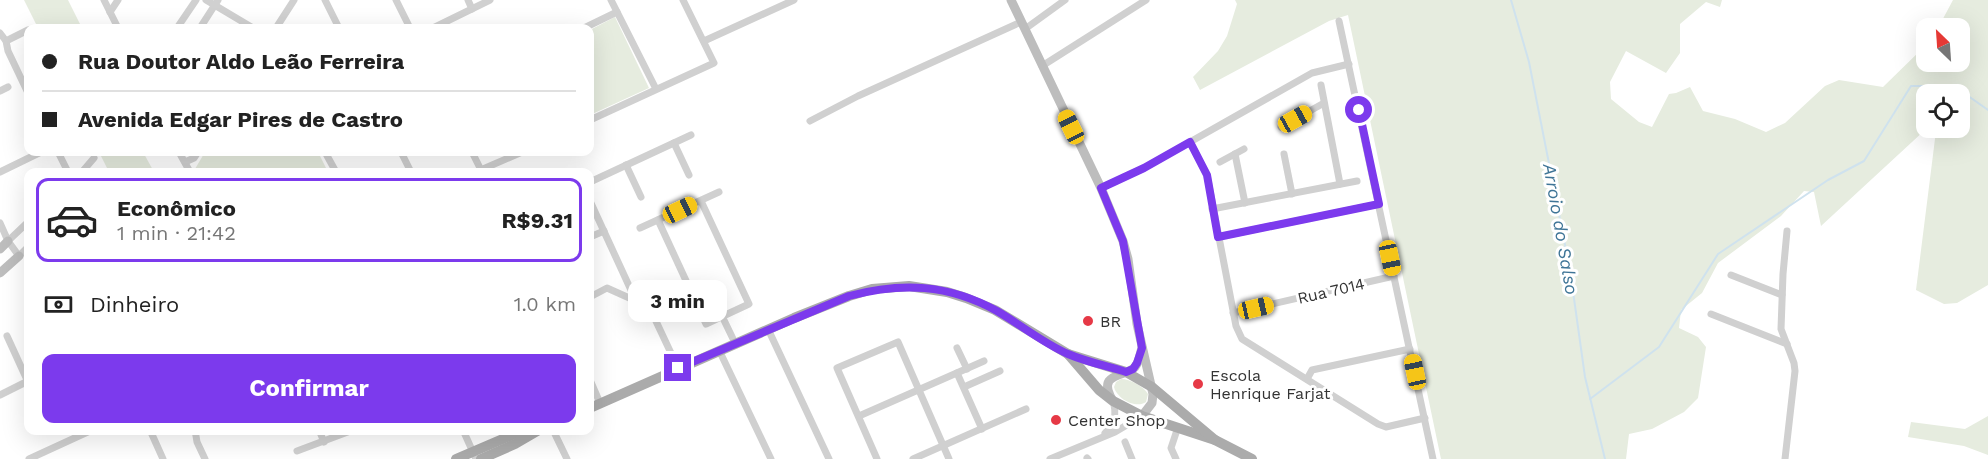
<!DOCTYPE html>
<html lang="pt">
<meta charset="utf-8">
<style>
:root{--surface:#fff;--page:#f6f6f6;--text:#222;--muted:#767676;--line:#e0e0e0;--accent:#7c3aed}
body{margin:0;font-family:"Work Sans",sans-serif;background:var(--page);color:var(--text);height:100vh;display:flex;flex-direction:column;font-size:22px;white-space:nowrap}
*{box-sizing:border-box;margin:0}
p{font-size:20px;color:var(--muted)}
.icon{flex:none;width:33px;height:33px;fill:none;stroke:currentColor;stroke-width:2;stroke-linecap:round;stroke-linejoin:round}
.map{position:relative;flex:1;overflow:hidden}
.side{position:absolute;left:24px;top:168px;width:570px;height:267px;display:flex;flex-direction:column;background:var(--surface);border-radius:12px;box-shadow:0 6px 24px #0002}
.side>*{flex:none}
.top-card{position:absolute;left:24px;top:24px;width:570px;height:132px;border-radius:12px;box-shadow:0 6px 24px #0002;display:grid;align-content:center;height:132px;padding:0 18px;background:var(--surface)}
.needle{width:39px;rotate:335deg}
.controls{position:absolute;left:1916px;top:18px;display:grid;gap:12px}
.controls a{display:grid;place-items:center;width:54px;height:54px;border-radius:12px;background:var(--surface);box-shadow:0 6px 24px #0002;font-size:30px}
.end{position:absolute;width:27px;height:27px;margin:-14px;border:8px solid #7c3aed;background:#fff;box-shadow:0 0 0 3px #fff}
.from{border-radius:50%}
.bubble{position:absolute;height:42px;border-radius:12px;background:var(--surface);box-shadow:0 6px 24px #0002;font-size:20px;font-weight:700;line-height:42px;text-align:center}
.car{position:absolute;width:18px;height:36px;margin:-18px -9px;border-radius:8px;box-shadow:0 0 4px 2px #0007;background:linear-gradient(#f5c518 24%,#345 0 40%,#f5c518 0 76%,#345 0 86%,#f5c518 0)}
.top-card b{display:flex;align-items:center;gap:21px;height:57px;font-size:22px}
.top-card b+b{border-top:2px solid var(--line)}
.top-card i{width:15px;height:15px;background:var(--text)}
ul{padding:10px 0 0;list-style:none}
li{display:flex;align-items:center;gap:18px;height:84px;margin:0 12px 9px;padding:0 6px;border:3px solid transparent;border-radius:12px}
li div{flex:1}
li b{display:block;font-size:22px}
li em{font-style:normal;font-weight:700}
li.on{border-color:var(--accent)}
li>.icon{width:54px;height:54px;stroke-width:1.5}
.pay{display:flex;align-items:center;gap:15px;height:66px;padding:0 18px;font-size:22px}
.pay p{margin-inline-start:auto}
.cta{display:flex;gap:12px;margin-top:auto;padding:12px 18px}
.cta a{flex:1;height:69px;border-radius:12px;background:var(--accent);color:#fff;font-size:24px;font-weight:700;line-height:69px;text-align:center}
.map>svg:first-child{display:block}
</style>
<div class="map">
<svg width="1988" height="459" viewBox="0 0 1988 459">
<rect width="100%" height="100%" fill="#fff"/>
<g fill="#e6ecdf" fill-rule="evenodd">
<path d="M24,0H68L82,28H38Z"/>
<path d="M1235,0H1722L1720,7L1706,2L1680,24V53L1666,73L1626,51L1610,82L1611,99L1639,122L1652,127L1669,94L1676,93L1690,87L1703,111L1735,119L1766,132L1785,123L1825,86L1839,80L1883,87L1926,45V62H1959V28H1938L1953,0H1988V285L1957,303L1944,304L1916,290L1936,131L1925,130L1821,226L1814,192L1804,191L1781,216L1718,263L1702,293L1681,310L1679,328L1698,337L1706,347L1698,398L1684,412L1652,429L1629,434L1626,459H1441L1348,15L1329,21L1200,90L1193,77L1218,51L1227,36L1237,4ZM1926,94H1959V128H1926Z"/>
<path d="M615,17L649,88L590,115V30Z"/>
<path d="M99,152H143L154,172H109Z"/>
<path d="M205,152H318L326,168L316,172H197L195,169Z"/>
<path d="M1121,379C1130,379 1143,386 1148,394L1146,402C1136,409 1117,399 1114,387L1116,382Z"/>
<path d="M1988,416V455L1964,446L1908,437L1911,422L1965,429Z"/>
</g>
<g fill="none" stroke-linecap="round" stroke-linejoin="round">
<g stroke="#cfe2ee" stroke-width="2">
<path d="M1511,0L1529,62L1570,270L1585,377L1605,459"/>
<path d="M1590,399L1659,347L1718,254L1828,180L1864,161L1911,86H1954L1988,110"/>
</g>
<g stroke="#d0d0d0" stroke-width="7">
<path d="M104,0L118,28"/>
<path d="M206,0L253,28"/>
<path d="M325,0L339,28"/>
<path d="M396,0L410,28"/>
<path d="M468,0L472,9"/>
<path d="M611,0L656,89"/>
<path d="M110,12L118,0"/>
<path d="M1339,21L1433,459"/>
<path d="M177,28L196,0"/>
<path d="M200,28L218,0"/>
<path d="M276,28L294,0"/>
<path d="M433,28L490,0"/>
<path d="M584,28L617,12"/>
<path d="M1025,29L1065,0"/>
<path d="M0,33L6,41L8,51L28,93"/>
<path d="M6,41L28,30"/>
<path d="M704,41L794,0"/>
<path d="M1042,66L1146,0"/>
<path d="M1321,85L1340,184"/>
<path d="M0,91L8,87"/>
<path d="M590,120L714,63L683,0"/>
<path d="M810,121L858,96L1021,22"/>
<path d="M1281,127L1324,103"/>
<path d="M1190,142L1207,175L1236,326L1242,339L1378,424L1386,427L1425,418"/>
<path d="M674,143L689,175"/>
<path d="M58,152L68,172"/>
<path d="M179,152L190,172"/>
<path d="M325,152L336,172"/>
<path d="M401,152L411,172"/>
<path d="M472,152L481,170"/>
<path d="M1235,154L1245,203"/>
<path d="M1284,154L1292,194"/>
<path d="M185,162L194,158L198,152"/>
<path d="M1220,162L1244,149"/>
<path d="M626,165L641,197"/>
<path d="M0,172L39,153"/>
<path d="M82,172L94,158"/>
<path d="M476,172L522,152"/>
<path d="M590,182L691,135"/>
<path d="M1101,188L1144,168L1312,73L1349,64"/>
<path d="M590,201L636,301"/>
<path d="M1212,209L1357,181"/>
<path d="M658,220L706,324L749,304L701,201"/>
<path d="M0,223L8,241L19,256L28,247"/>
<path d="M640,228L719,192"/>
<path d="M590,237L604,231"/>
<path d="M1218,237L1379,204"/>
<path d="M8,241L28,222"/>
<path d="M1731,275L1782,295"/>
<path d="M590,297L607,288L636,301L654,317L678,368"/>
<path d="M1233,313L1394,276"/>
<path d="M1711,314L1787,344"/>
<path d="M722,316L735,343"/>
<path d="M768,329L829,459"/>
<path d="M7,336L28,382"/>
<path d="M957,348L967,369"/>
<path d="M719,350L771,459"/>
<path d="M957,373L982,429"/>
<path d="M1307,379L1312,370L1410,349"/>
<path d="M590,380L600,403"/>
<path d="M964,387L1000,371"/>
<path d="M0,395L28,381"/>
<path d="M859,416L984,361"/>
<path d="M150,430L163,459"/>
<path d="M195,430L197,442L205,459"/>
<path d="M319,430L324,442"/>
<path d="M463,430L476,459"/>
<path d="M553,430L567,459"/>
<path d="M1105,433C1115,424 1117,414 1113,401"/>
<path d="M1125,442L1132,459"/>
<path d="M297,451L353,430"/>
<path d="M1087,458L1088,459"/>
<path d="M29,459L92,430"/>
<path d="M877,459L837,368L898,342L949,459"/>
<path d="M913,459L1026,409"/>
<path d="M1050,459L1115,432L1142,416"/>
<path d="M1176,459L1171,448L1178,427"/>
<path d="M1785,459L1795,371L1794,363L1781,329L1783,274L1787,231"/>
</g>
<g stroke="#bdbdbd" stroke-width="9">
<path d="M1011,0L1101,188L1123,241L1128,259L1137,324L1153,394L1152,403L1142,416"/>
<path d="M0,249L8,241"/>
<path d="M0,273L19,256"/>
<path d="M1113,401C1095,372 1126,377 1135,367C1139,362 1140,354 1142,348"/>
</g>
<g stroke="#ababab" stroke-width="10">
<path d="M1068,354L1099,390L1113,401L1142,416L1215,440L1252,459"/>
<path d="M590,408L794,318L849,296L872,289L909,286L947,292L966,298L995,310L1068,354L1126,372L1152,387L1215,440"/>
<path d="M456,459L512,435L528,430"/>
<path d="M481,459L515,444L539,430"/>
</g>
</g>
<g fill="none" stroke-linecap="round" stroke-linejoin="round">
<path stroke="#7c3aed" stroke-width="8" d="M678,368L849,296C902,282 948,284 997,311C1021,325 1043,343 1068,354C1087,362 1107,366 1126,372L1133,369L1137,363L1142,348L1123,241L1101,188L1144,168L1190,142L1207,175L1218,237L1379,204L1359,110"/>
</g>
<g fill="#e63946" stroke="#fff" stroke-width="2">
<circle cx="1088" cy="321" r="6"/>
<circle cx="1198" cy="384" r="6"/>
<circle cx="1056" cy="420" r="6"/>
</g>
<g text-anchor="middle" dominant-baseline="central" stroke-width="6" stroke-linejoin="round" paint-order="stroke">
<g font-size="16" fill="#333" stroke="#fff">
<text transform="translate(1331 291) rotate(-13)">Rua 7014</text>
</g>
<g font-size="16" fill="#333" stroke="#fff" text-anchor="start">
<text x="1100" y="321">BR</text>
<text x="1210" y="375">Escola<tspan x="1210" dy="18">Henrique Farjat</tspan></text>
<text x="1068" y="420">Center Shop</text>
</g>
<g font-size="18" font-style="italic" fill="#3f7597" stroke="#fff">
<text transform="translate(1561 229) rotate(80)">Arroio do Salso</text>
</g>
</g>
</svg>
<div class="controls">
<a><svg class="needle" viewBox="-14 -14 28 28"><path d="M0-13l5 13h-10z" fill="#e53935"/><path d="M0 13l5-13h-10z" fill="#767676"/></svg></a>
<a><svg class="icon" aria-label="locate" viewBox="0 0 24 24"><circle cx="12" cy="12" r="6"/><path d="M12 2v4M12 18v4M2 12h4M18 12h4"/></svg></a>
</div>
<i class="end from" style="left:1359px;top:110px"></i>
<i class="end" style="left:678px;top:368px"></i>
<div class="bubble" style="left:628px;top:280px;width:99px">3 min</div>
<i class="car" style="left:1295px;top:119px;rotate:61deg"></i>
<i class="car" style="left:1071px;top:127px;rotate:334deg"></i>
<i class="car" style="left:680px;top:210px;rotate:65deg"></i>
<i class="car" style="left:1390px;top:258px;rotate:168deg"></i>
<i class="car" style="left:1256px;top:308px;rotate:77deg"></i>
<i class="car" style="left:1415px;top:372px;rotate:348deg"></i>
<div class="top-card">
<b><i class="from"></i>Rua Doutor Aldo Leão Ferreira</b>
<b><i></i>Avenida Edgar Pires de Castro</b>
</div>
<section class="side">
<ul>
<li class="on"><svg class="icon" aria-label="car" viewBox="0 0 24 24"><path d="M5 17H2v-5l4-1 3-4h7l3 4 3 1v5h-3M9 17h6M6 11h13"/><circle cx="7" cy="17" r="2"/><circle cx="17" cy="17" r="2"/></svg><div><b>Econômico</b><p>1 min · 21:42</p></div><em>R$9.31</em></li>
</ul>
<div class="pay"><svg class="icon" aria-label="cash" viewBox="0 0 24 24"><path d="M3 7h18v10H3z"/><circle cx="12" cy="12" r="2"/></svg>Dinheiro<p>1.0 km</p></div>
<div class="cta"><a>Confirmar</a></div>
</section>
</div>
